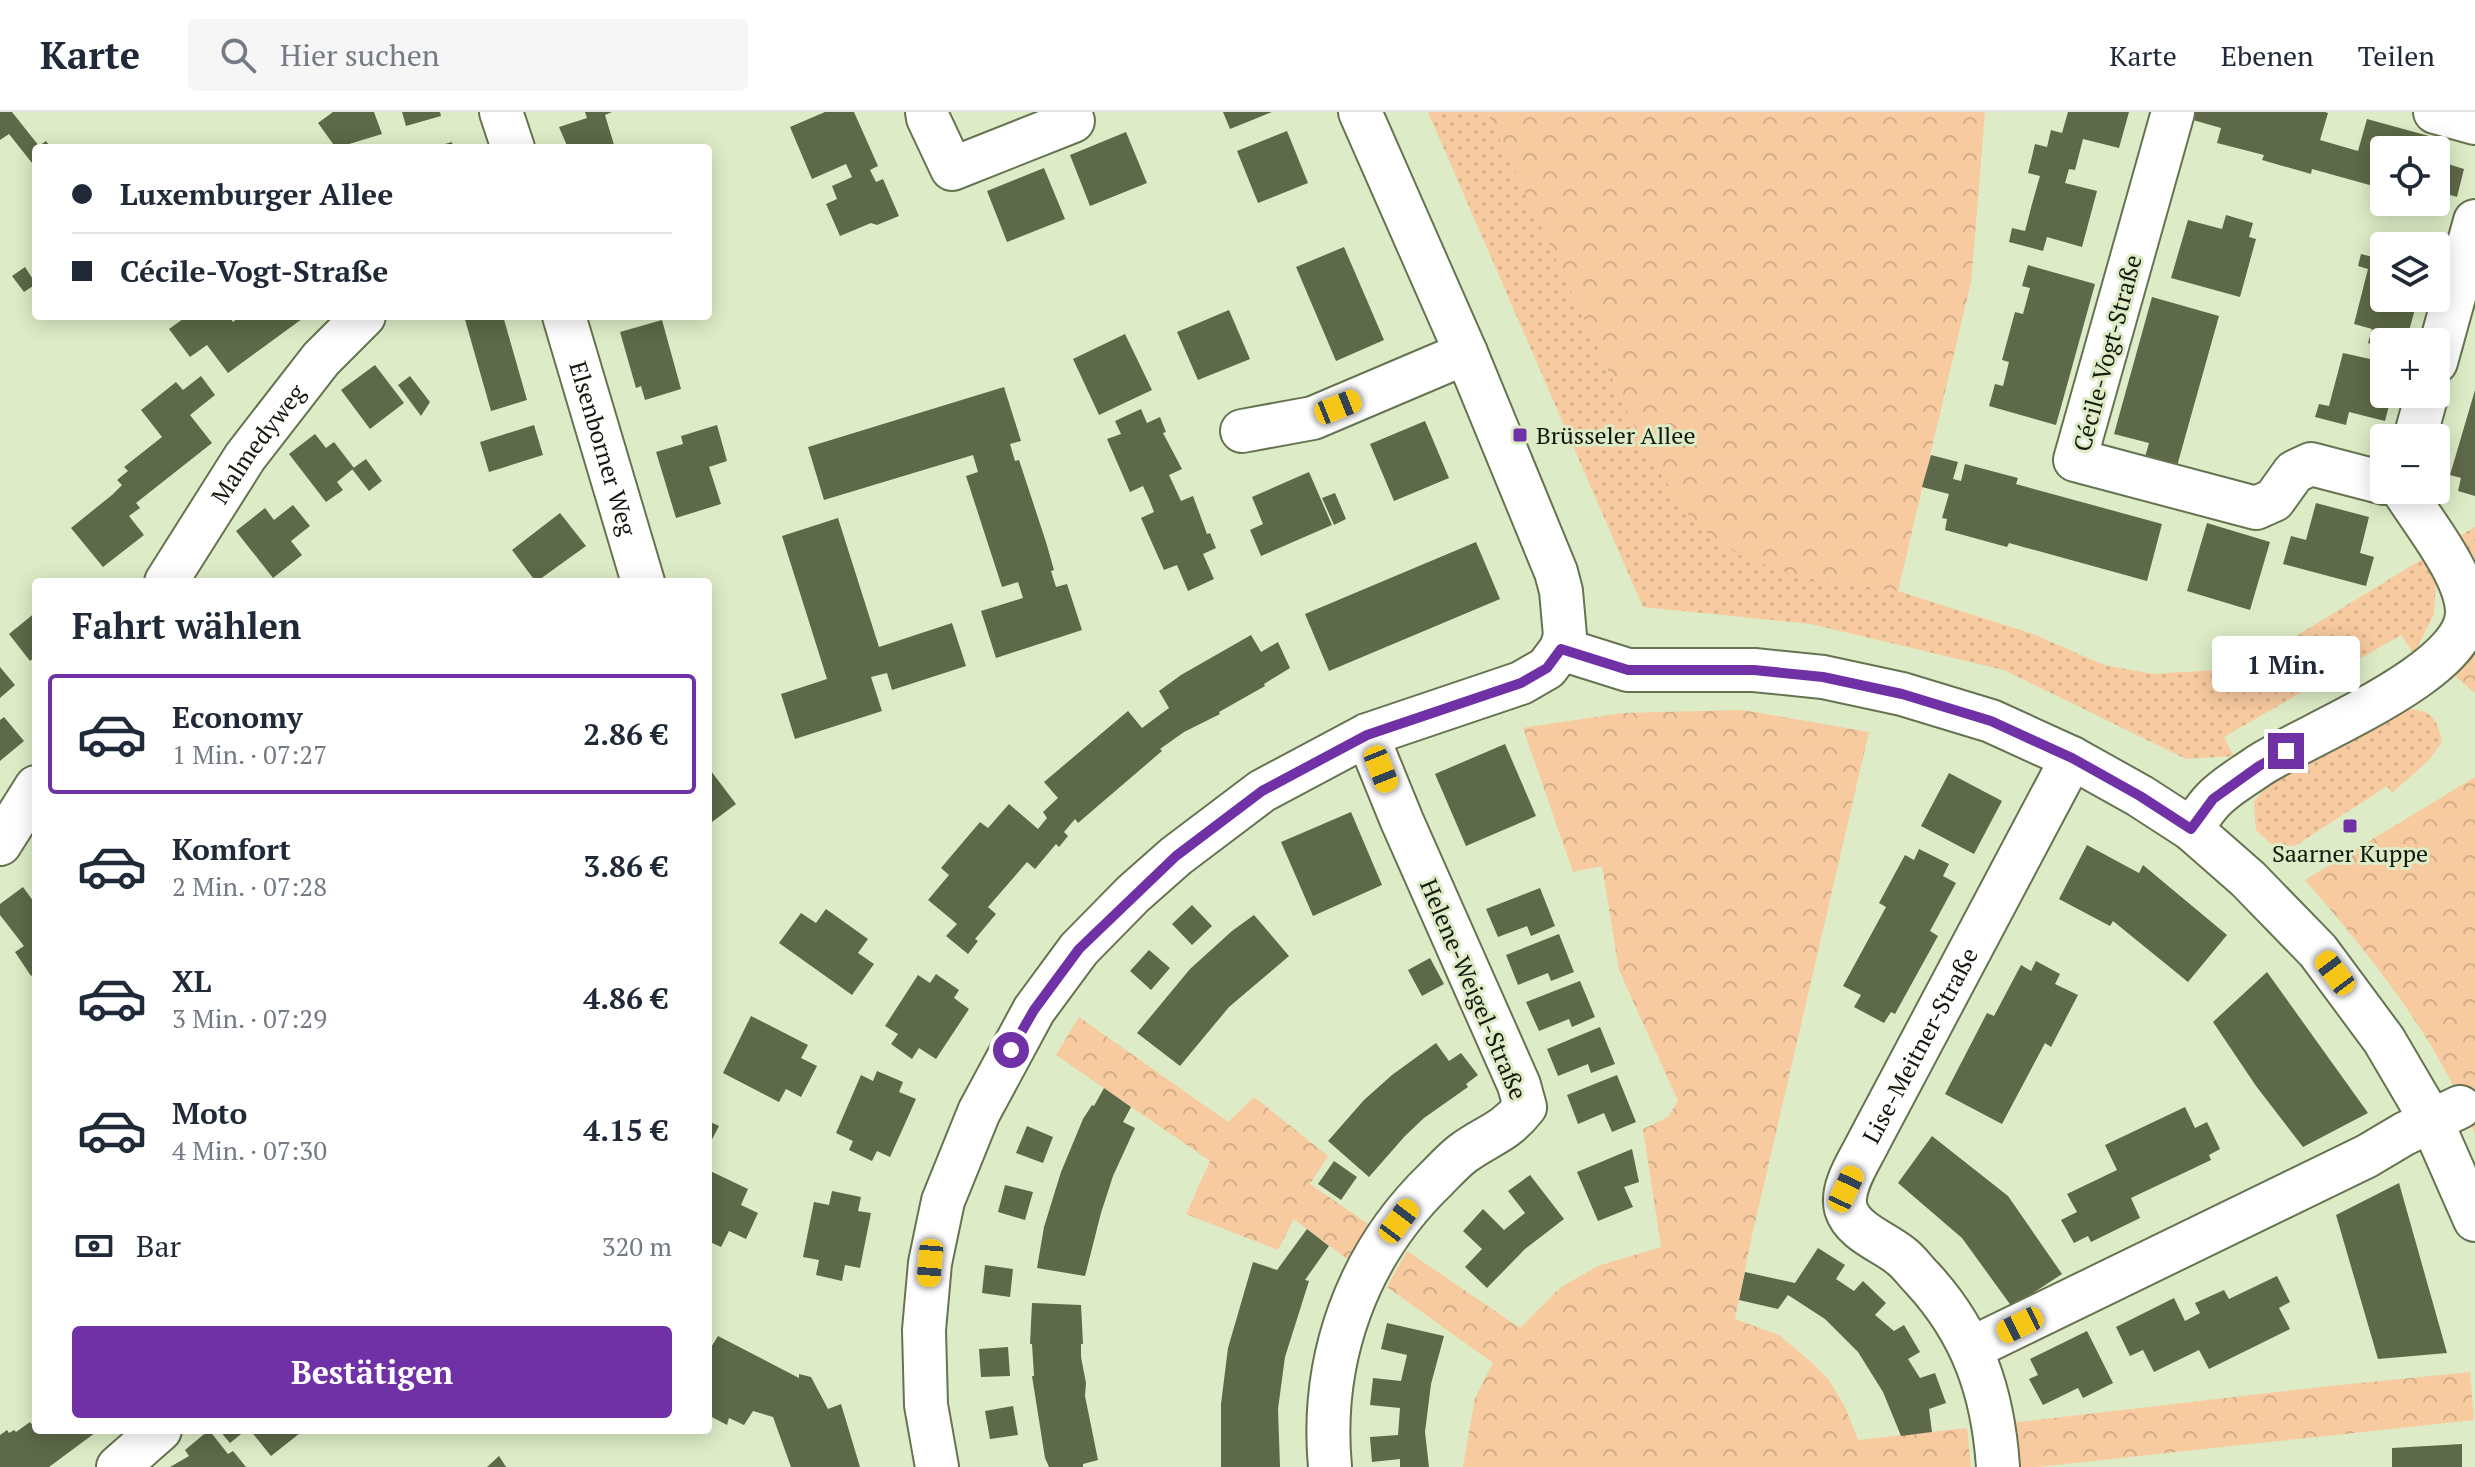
<!DOCTYPE html>
<html lang="de">
<meta charset="utf-8">
<style>
:root{--surface:#fff;--page:#f6f6f7;--text:#1f2937;--muted:#747a83;--line:#e0e1e3;--accent:#7031a6}
body{margin:0;font-family:"PT Serif",serif;background:var(--page);color:var(--text);height:100vh;display:flex;flex-direction:column;font-size:30px;white-space:nowrap}
*{box-sizing:border-box;margin:0}
p{font-size:26px;color:var(--muted)}
.icon{flex:none;width:44px;height:44px;fill:none;stroke:currentColor;stroke-width:2;stroke-linecap:round;stroke-linejoin:round}
.map{position:relative;flex:1;overflow:hidden}
.details{position:absolute;left:32px;top:466px;width:680px;height:856px;display:flex;flex-direction:column;background:var(--surface);border-radius:8px;box-shadow:0 4px 20px #0003}
.details>*{flex:none}
.banner{position:absolute;left:32px;top:32px;width:680px;height:176px;border-radius:8px;box-shadow:0 4px 20px #0003;display:grid;align-content:center;height:176px;padding:0 40px;background:var(--surface)}
.fabs{position:absolute;left:2370px;top:24px;display:grid;gap:16px}
.fabs a{display:grid;place-items:center;width:80px;height:80px;border-radius:8px;background:var(--surface);box-shadow:0 4px 20px #0003;font-size:40px}
.end{position:absolute;width:36px;height:36px;margin:-18px;border:10px solid #7031a6;background:#fff;box-shadow:0 0 0 4px #fff}
.from{border-radius:50%}
.bubble{position:absolute;height:56px;border-radius:8px;background:var(--surface);box-shadow:0 4px 20px #0003;font-size:26px;font-weight:700;line-height:56px;text-align:center}
.car{position:absolute;width:24px;height:48px;margin:-24px -12px;border-radius:10px;box-shadow:0 0 6px 2px #0007;background:linear-gradient(#f5c518 24%,#345 0 40%,#f5c518 0 76%,#345 0 86%,#f5c518 0)}
.banner b{display:flex;align-items:center;gap:28px;height:76px;font-size:30px}
.banner b+b{border-top:2px solid var(--line)}
.banner i{width:20px;height:20px;background:var(--text)}
ul{padding:0;list-style:none}
li{display:flex;align-items:center;gap:24px;height:120px;margin:0 16px 12px;padding:0 24px;border:4px solid transparent;border-radius:8px}
li div{flex:1}
li b{display:block;font-size:30px}
li em{font-style:normal;font-weight:700}
li.selected{border-color:var(--accent)}
li>.icon{width:72px;height:72px;stroke-width:1.5}
h2{padding:0 40px;font-size:36px;line-height:96px}
.pay{display:flex;align-items:center;gap:20px;height:88px;padding:0 40px;font-size:30px}
.pay p{margin-inline-start:auto}
.button{display:flex;gap:16px;margin-top:auto;padding:16px 40px}
.button a{flex:1;height:92px;border-radius:8px;background:var(--accent);color:#fff;font-size:32px;font-weight:700;line-height:92px;text-align:center}
header{display:flex;align-items:center;gap:48px;box-sizing:border-box;height:112px;padding:0 40px;background:var(--surface);border-bottom:2px solid var(--line)}
header strong{font-size:38px}
nav{display:flex;gap:44px;margin-inline-start:auto;font-size:28px}
.search{width:560px;height:72px;background:var(--page);display:flex;align-items:center;gap:20px;box-sizing:border-box;padding:0 28px;border-radius:8px;color:var(--muted);font-size:30px}
.map>svg:first-child{display:block}
</style>
<header>
<strong>Karte</strong>
<div class="search"><svg class="icon" aria-label="search" viewBox="0 0 24 24"><circle cx="10" cy="10" r="6"/><path d="M15 15l6 6"/></svg>Hier suchen</div>
<nav><a>Karte</a><a>Ebenen</a><a>Teilen</a></nav>
</header>
<div class="map">
<svg width="2475" height="1355" viewBox="0 0 2475 1355">
<defs>
<pattern id="grass-dots" width="8" height="8" patternUnits="userSpaceOnUse" patternTransform="scale(2)"><rect width="8" height="8" fill="#f7ca9f"/><path d="M2 2h.1M6 6h.1" fill="none" stroke="#d3ad88" stroke-width="1.8" stroke-linecap="round"/></pattern>
<pattern id="park-crowns" width="20" height="18" patternUnits="userSpaceOnUse" patternTransform="scale(2)"><rect width="20" height="18" fill="#f7ca9f"/><path d="M2 6a3 3 0 1 1 6 0M12 15a3 3 0 1 1 6 0" fill="none" stroke="#d3ad88"/></pattern>
</defs>
<rect width="100%" height="100%" fill="#ddecc6"/>
<g fill="url(#grass-dots)">
<path d="M1428,0H1487L1648,343L1799,465L1898,479L2033,522L2104,553L2153,562L2215,558L2265,543L2424,446L2436,471L2434,502L2414,542L2401,523L2224,625L2234,644L2186,647L2004,558L1811,512L1643,495Z"/>
<path d="M2475,415V458L2455,427Z"/>
<path d="M2399,595C2429,600 2435,598 2442,630L2429,648L2392,681L2387,674L2295,734L2271,732L2256,718L2254,690L2268,672Z"/>
</g>
<g fill="url(#park-crowns)">
<path d="M1487,0H1985L1971,170L1898,479L1799,465L1739,443L1695,412L1648,343Z"/>
<path d="M2475,542V581L2450,560Z"/>
<path d="M1743,598L1869,620L1751,1128L1735,1207L1779,1223L1811,1250L1829,1268L1845,1295L1858,1328L1967,1316L1971,1355H1463L1475,1286L1493,1251L1387,1175L1407,1139L1520,1216L1561,1175L1598,1154L1661,1135L1643,1017L1668,1005L1678,989L1619,858L1602,754L1573,760L1523,616L1622,601Z"/>
<path d="M2475,665V1022C2438,927 2371,844 2305,768Z"/>
<path d="M1079,905L1228,1010L1254,985L1328,1044L1310,1072L1371,1114L1350,1149L1294,1107L1278,1138L1186,1102L1210,1049L1056,943Z"/>
<path d="M2470,1260L2474,1308L2037,1355H2015L2011,1311L2321,1275Z"/>
</g>
<g fill="#5d6948">
<path d="M0,0H12L39,34L46,29L51,36H36V56L9,22L0,28Z"/>
<path d="M333,0H374L382,22L336,36L318,11Z"/>
<path d="M402,0H440L441,4L406,14Z"/>
<path d="M585,0H612L605,3L615,36H568L559,15L587,6Z"/>
<path d="M825,0H854L878,54L870,58L876,70L883,67L899,104L877,113L871,111L840,124L826,92L837,87L832,74L852,65L846,52L812,67L790,15Z"/>
<path d="M1223,0H1272L1230,17Z"/>
<path d="M2068,0H2129L2119,36L2083,27L2075,58L2069,57L2065,71L2097,79L2082,135L2047,125L2043,139L2009,130L2012,116L2025,119L2032,92L2040,64L2028,61L2035,32L2047,35L2051,18L2062,21Z"/>
<path d="M2195,0H2325L2328,1L2320,28L2358,39L2367,7L2440,27L2437,38H2384V77L2312,57L2311,62L2262,48L2264,43L2217,31L2221,16L2193,8Z"/>
<path d="M1287,19L1308,71L1258,91L1237,39Z"/>
<path d="M1126,20L1147,71L1090,94L1070,43Z"/>
<path d="M452,30L453,36H434V35Z"/>
<path d="M2436,40L2450,44L2448,52L2464,57L2457,85L2440,80L2442,74L2436,73Z"/>
<path d="M1044,56L1065,107L1007,130L987,79Z"/>
<path d="M2226,103L2253,111L2249,125L2256,127L2240,185L2171,166L2188,108L2222,117Z"/>
<path d="M1344,135L1384,228L1336,249L1296,155Z"/>
<path d="M2361,142L2384,148V186H2418L2406,230H2384V282H2392L2385,309L2349,300L2346,313L2315,305L2319,292L2329,294L2343,241L2370,247L2373,233L2368,231L2372,217L2354,212L2368,157L2358,154Z"/>
<path d="M2028,153L2095,172L2056,313L1989,294L1995,272L2003,274L2009,250L2002,248L2015,200L2023,202L2030,176L2022,174Z"/>
<path d="M25,155L36,172L24,180L12,164Z"/>
<path d="M2152,185L2219,204L2177,354L2145,345L2149,331L2114,322Z"/>
<path d="M1229,198L1250,247L1198,268L1177,220Z"/>
<path d="M187,204H229L233,210L241,204H306L228,261L207,233L190,245L169,217Z"/>
<path d="M464,204H503L527,288L491,299Z"/>
<path d="M662,208L681,277L645,288L641,274L636,276L620,220Z"/>
<path d="M1125,222L1152,278L1099,303L1073,247Z"/>
<path d="M375,253L404,291L370,317L341,278Z"/>
<path d="M201,264L215,283L190,303L212,331L136,391L140,396L129,404L144,423L103,455L71,416L112,383L122,373L117,368L128,359L124,355L162,325L141,298L176,270L183,278Z"/>
<path d="M410,264L430,290L421,304L398,273Z"/>
<path d="M1004,275L1021,329L1010,332L1015,349L1019,348L1046,430L1054,458L1051,459L1056,475L1067,472L1082,518L996,546L981,499L1023,486L1018,470L1002,475L966,364L978,360L973,343L824,388L808,335Z"/>
<path d="M2475,278V384L2458,379L2461,366L2450,363Z"/>
<path d="M1141,297L1147,311L1160,305L1166,320L1163,321L1182,357L1169,363L1181,389L1193,384L1207,422L1210,421L1216,436L1203,442L1214,467L1188,479L1177,453L1164,458L1141,406L1154,400L1149,387L1143,374L1130,380L1107,327L1121,322L1115,309Z"/>
<path d="M1425,309L1449,366L1394,389L1370,332Z"/>
<path d="M534,313L543,343L489,360L480,330Z"/>
<path d="M717,313L727,349L709,355L721,392L676,406L656,340L683,332L681,324Z"/>
<path d="M315,322L326,336L334,330L354,356L337,370L343,378L326,390L289,342Z"/>
<path d="M1931,343L1958,350L1953,367L1961,369L1965,352L2018,366L2016,372L2162,412L2147,469L2009,431L2007,435L1945,418L1947,407L1942,406L1949,382L1922,375Z"/>
<path d="M366,347L382,369L369,379L352,357Z"/>
<path d="M1309,360L1332,413L1261,444L1250,418L1263,412L1252,385Z"/>
<path d="M1335,381L1346,407L1334,413L1322,386Z"/>
<path d="M2316,391L2369,405L2360,441L2374,445L2366,474L2283,452L2291,424L2306,428Z"/>
<path d="M293,393L310,414L291,429L302,443L273,466L236,419L265,396L274,408Z"/>
<path d="M560,401L586,434L536,470L512,438Z"/>
<path d="M838,406L879,535L952,511L966,554L892,578L887,561L871,565L882,599L795,627L781,582L827,567L782,424Z"/>
<path d="M2207,411L2270,430L2250,498L2187,479Z"/>
<path d="M1476,430L1500,487L1329,559L1305,502Z"/>
<path d="M36,500V544L30,549L9,522Z"/>
<path d="M1251,523L1261,540L1278,530L1290,556L1264,572L1265,574L1219,600L1220,602L1184,620L1160,637L1162,639L1078,711L1075,707L1064,720L1068,724L1059,735L1056,732L1035,757L1027,750L988,795L996,802L975,827L978,829L968,842L946,824L957,812L928,788L949,763L941,756L980,710L988,716L1009,692L1038,717L1047,706L1043,700L1058,686L1044,670L1128,599L1142,616L1169,596L1159,579L1181,563Z"/>
<path d="M0,555L15,573L0,586Z"/>
<path d="M4,605L24,629L0,649V608Z"/>
<path d="M1505,632L1536,704L1466,734L1435,662Z"/>
<path d="M708,655L736,692L708,713Z"/>
<path d="M1949,661L2002,689L1974,742L1921,714Z"/>
<path d="M1351,700L1382,773L1313,804L1281,730Z"/>
<path d="M2087,733L2139,761L2143,753L2227,823L2188,870L2113,809L2110,814L2059,787Z"/>
<path d="M1919,737L1949,752L1943,764L1956,771L1930,819L1938,824L1895,902L1891,900L1884,911L1854,895L1861,883L1843,874L1886,795L1879,791L1905,743L1914,748Z"/>
<path d="M23,775L36,793V860L31,864L15,840L24,834L0,803V792Z"/>
<path d="M1540,776L1555,814L1531,824L1527,814L1498,825L1486,797Z"/>
<path d="M1192,793L1212,814L1192,833L1172,812Z"/>
<path d="M826,797L868,827L858,841L874,852L852,883L779,831L801,801L816,811Z"/>
<path d="M1254,803L1289,844L1229,895L1180,954L1137,921L1190,857L1232,819Z"/>
<path d="M1559,822L1574,860L1551,869L1548,861L1518,873L1506,843Z"/>
<path d="M1149,838L1170,856L1151,878L1130,859Z"/>
<path d="M1430,846L1444,872L1422,884L1408,858Z"/>
<path d="M2036,849L2060,862L2055,872L2078,883L2051,935L2045,931L2002,1012L1945,982L1987,901L1994,904L2021,853L2031,859Z"/>
<path d="M2267,860L2368,1001L2303,1035L2256,974L2213,910Z"/>
<path d="M936,862L959,878L954,886L969,897L936,947L919,936L912,947L891,932L898,922L885,914L918,863L930,871Z"/>
<path d="M1580,869L1595,905L1572,915L1569,907L1539,919L1526,890Z"/>
<path d="M751,904L808,933L801,946L817,954L801,985L786,977L779,990L723,961Z"/>
<path d="M1600,915L1615,952L1591,961L1588,952L1558,964L1547,937Z"/>
<path d="M1436,931L1449,949L1461,941L1478,963L1466,972L1468,975L1424,1006L1405,1024L1369,1065L1328,1029L1364,988L1392,963Z"/>
<path d="M877,959L903,970L899,980L916,987L890,1045L877,1039L872,1049L849,1038L853,1029L836,1021L861,963L873,969Z"/>
<path d="M1617,963L1636,1010L1612,1020L1604,1001L1578,1012L1567,983Z"/>
<path d="M1104,976L1131,995L1123,1010L1135,1016L1113,1064L1101,1101L1085,1164L1037,1156L1044,1115L1061,1060L1083,1007L1092,993L1094,994Z"/>
<path d="M2185,995L2195,1016L2207,1010L2220,1037L2209,1043L2211,1048L2131,1086L2140,1106L2091,1130L2088,1124L2074,1131L2061,1108L2077,1100L2067,1082L2117,1058L2105,1033Z"/>
<path d="M708,1009L719,1014L708,1035Z"/>
<path d="M1027,1014L1053,1025L1043,1051L1016,1041Z"/>
<path d="M1932,1024L2008,1084L2062,1162L2012,1195L1962,1126L1898,1071Z"/>
<path d="M1632,1037L1639,1070L1624,1075L1633,1095L1598,1109L1577,1060Z"/>
<path d="M1334,1049L1357,1065L1341,1088L1318,1072Z"/>
<path d="M708,1058L748,1077L741,1093L758,1101L746,1127L729,1119L721,1135L708,1129Z"/>
<path d="M1530,1063L1564,1107L1525,1137L1487,1176L1465,1155L1482,1137L1463,1119L1483,1097L1504,1118L1525,1101L1508,1079Z"/>
<path d="M2399,1071L2447,1241L2378,1247L2336,1103Z"/>
<path d="M1005,1073L1033,1080L1025,1108L998,1100Z"/>
<path d="M832,1079L861,1085L858,1099L871,1101L860,1156L845,1153L842,1169L816,1163L819,1148L803,1145L814,1090L829,1093Z"/>
<path d="M1307,1117L1329,1134L1305,1168L1309,1169L1285,1245L1278,1297L1280,1355H1221V1292L1228,1236L1253,1150L1277,1158Z"/>
<path d="M1818,1136L1845,1153L1836,1167L1854,1179L1863,1169L1886,1191L1875,1203L1894,1219L1904,1213L1920,1240L1908,1247L1920,1266L1935,1261L1946,1291L1929,1297L1932,1320L1901,1324L1883,1280L1858,1240L1825,1207L1788,1183L1778,1197L1739,1188L1745,1160L1795,1171Z"/>
<path d="M985,1153L1013,1157L1010,1185L982,1181Z"/>
<path d="M2277,1164L2290,1190L2279,1196L2290,1217L2209,1257L2199,1238L2154,1260L2143,1238L2130,1244L2116,1215L2174,1186L2185,1209L2200,1201L2195,1191L2224,1178L2229,1187Z"/>
<path d="M1032,1191L1081,1193L1083,1232H1081V1245L1086,1271L1085,1284L1098,1348L1083,1352V1355H1049L1045,1346L1032,1264H1034L1032,1232H1030Z"/>
<path d="M1387,1211L1444,1224L1431,1272L1425,1320L1429,1355H1400V1347L1372,1350L1370,1325L1398,1323L1400,1296L1370,1293L1373,1266L1401,1269L1407,1243L1381,1237Z"/>
<path d="M2087,1219L2113,1271L2083,1286L2078,1276L2043,1293L2029,1267L2038,1263L2030,1247Z"/>
<path d="M718,1224L799,1266V1262L811,1265L828,1297L841,1292L860,1355H791L773,1305L753,1299L744,1313L729,1306L727,1313L708,1303V1240Z"/>
<path d="M1008,1235L1010,1264L981,1265L979,1237Z"/>
<path d="M1013,1294L1018,1323L990,1327L985,1299Z"/>
<path d="M30,1310L36,1318L44,1320L99,1318L49,1355H0V1323L7,1318L9,1321L14,1318L16,1320Z"/>
<path d="M209,1318L228,1342L233,1339L246,1355H170L189,1344L185,1338Z"/>
<path d="M219,1318H246L230,1331Z"/>
<path d="M250,1318H304L271,1344Z"/>
<path d="M2462,1332V1355H2392V1336Z"/>
<path d="M499,1344L506,1355H487Z"/>
</g>
<g fill="none" stroke-linecap="round" stroke-linejoin="round">
<g stroke="#667351" stroke-width="46">
<g id="minor">
<path d="M501,0L513,36"/>
<path d="M927,0L928,6L952,57L1073,9"/>
<path d="M2173,0L2075,348L2256,396L2274,388L2294,360L2311,352L2384,371"/>
<path d="M2435,0L2475,11"/>
<path id="s1" d="M564,204L643,470"/>
<path d="M2436,250L2475,109"/>
<path d="M1242,319L1313,306L1466,241"/>
<path d="M2415,326L2427,282"/>
<path id="s2" d="M166,470L245,345L321,247L364,204"/>
<path d="M1561,537L1628,558H1754L1823,565L1902,582L1991,609L2072,646L2140,684L2191,717L2248,767L2318,839L2384,928L2431,1008L2475,1108"/>
<path d="M2191,717C2198,708 2205,696 2213,688C2225,675 2243,665 2257,655C2304,623 2466,562 2467,501C2467,463 2423,410 2403,378"/>
<path d="M0,732L36,675"/>
<path d="M1972,1236L2367,1044L2404,1022L2460,995"/>
<path d="M118,1355L160,1318"/>
<path d="M937,1355L926,1293L924,1218L930,1151L943,1089L979,1000L1034,898L1079,837L1133,782L1176,744L1262,679L1367,623L1521,571L1547,556L1561,537L1565,524L1561,479L1556,460L1466,241L1360,0"/>
<path d="M1330,1355C1320,1247 1357,1143 1436,1067C1444,1059 1453,1049 1462,1042C1487,1023 1504,1022 1525,995L1519,973L1402,709L1367,623"/>
<path id="s3" d="M1998,1355C1993,1281 1973,1221 1922,1166C1915,1159 1909,1150 1901,1144C1884,1130 1853,1120 1846,1097C1840,1075 1860,1048 1869,1029L2072,646"/>
</g>
</g>
<use href="#minor" stroke="#fff" stroke-width="42"/>
</g>
<g fill="none" stroke-linecap="round" stroke-linejoin="round">
<path stroke="#7031a6" stroke-width="10" d="M1011,938L1034,898L1079,837L1176,744L1262,679L1367,623L1521,571L1547,556L1561,537L1628,558H1754L1823,565L1902,582L1991,609L2072,646L2140,684L2191,717L2213,687L2259,654L2286,639"/>
</g>
<g fill="#7031a6" stroke="#ddecc6" stroke-width="3">
<rect x="1512" y="315" width="16" height="16" rx="4"/>
<rect x="2342" y="706" width="16" height="16" rx="4"/>
</g>
<g text-anchor="middle" dominant-baseline="central" stroke-width="6" stroke-linejoin="round" paint-order="stroke">
<g font-size="24" fill="#15190c" stroke="#ddecc6">
<text transform="translate(2107 241) rotate(-75)">Cécile-Vogt-Straße</text>
<text stroke="none"><textPath href="#s2" startOffset="166">Malmedyweg</textPath></text>
<text stroke="none"><textPath href="#s1" startOffset="138">Elsenborner Weg</textPath></text>
<text transform="translate(1474 877) rotate(67)">Helene-Weigel-Straße</text>
<text stroke="none"><textPath href="#s3" startOffset="494">Lise-Meitner-Straße</textPath></text>
</g>
<g font-size="24" fill="#15190c" stroke="#ddecc6" text-anchor="start">
<text x="1536" y="323">Brüsseler Allee</text>
<text x="2350" y="741" text-anchor="middle">Saarner Kuppe</text>
</g>
</g>
</svg>
<div class="fabs">
<a><svg class="icon" aria-label="locate" viewBox="0 0 24 24"><circle cx="12" cy="12" r="6"/><path d="M12 2v4M12 18v4M2 12h4M18 12h4"/></svg></a>
<a><svg class="icon" aria-label="layers" viewBox="0 0 24 24"><path d="M12 4l9 5-9 5-9-5zM3 14l9 5 9-5"/></svg></a>
<a>+</a>
<a>−</a>
</div>
<i class="end from" style="left:1011px;top:938px"></i>
<i class="end" style="left:2286px;top:639px"></i>
<div class="bubble" style="left:2212px;top:524px;width:148px">1 Min.</div>
<i class="car" style="left:1338px;top:295px;rotate:68deg"></i>
<i class="car" style="left:1381px;top:657px;rotate:158deg"></i>
<i class="car" style="left:2335px;top:861px;rotate:323deg"></i>
<i class="car" style="left:1846px;top:1077px;rotate:25deg"></i>
<i class="car" style="left:1399px;top:1109px;rotate:37deg"></i>
<i class="car" style="left:930px;top:1151px;rotate:185deg"></i>
<i class="car" style="left:2020px;top:1213px;rotate:244deg"></i>
<div class="banner">
<b><i class="from"></i>Luxemburger Allee</b>
<b><i></i>Cécile-Vogt-Straße</b>
</div>
<section class="details">
<h2>Fahrt wählen</h2>
<ul>
<li class="selected"><svg class="icon" aria-label="car" viewBox="0 0 24 24"><path d="M5 17H2v-5l4-1 3-4h7l3 4 3 1v5h-3M9 17h6M6 11h13"/><circle cx="7" cy="17" r="2"/><circle cx="17" cy="17" r="2"/></svg><div><b>Economy</b><p>1 Min. · 07:27</p></div><em>2.86 €</em></li>
<li><svg class="icon" aria-label="car" viewBox="0 0 24 24"><path d="M5 17H2v-5l4-1 3-4h7l3 4 3 1v5h-3M9 17h6M6 11h13"/><circle cx="7" cy="17" r="2"/><circle cx="17" cy="17" r="2"/></svg><div><b>Komfort</b><p>2 Min. · 07:28</p></div><em>3.86 €</em></li>
<li><svg class="icon" aria-label="car" viewBox="0 0 24 24"><path d="M5 17H2v-5l4-1 3-4h7l3 4 3 1v5h-3M9 17h6M6 11h13"/><circle cx="7" cy="17" r="2"/><circle cx="17" cy="17" r="2"/></svg><div><b>XL</b><p>3 Min. · 07:29</p></div><em>4.86 €</em></li>
<li><svg class="icon" aria-label="car" viewBox="0 0 24 24"><path d="M5 17H2v-5l4-1 3-4h7l3 4 3 1v5h-3M9 17h6M6 11h13"/><circle cx="7" cy="17" r="2"/><circle cx="17" cy="17" r="2"/></svg><div><b>Moto</b><p>4 Min. · 07:30</p></div><em>4.15 €</em></li>
</ul>
<div class="pay"><svg class="icon" aria-label="cash" viewBox="0 0 24 24"><path d="M3 7h18v10H3z"/><circle cx="12" cy="12" r="2"/></svg>Bar<p>320 m</p></div>
<div class="button"><a>Bestätigen</a></div>
</section>
</div>
